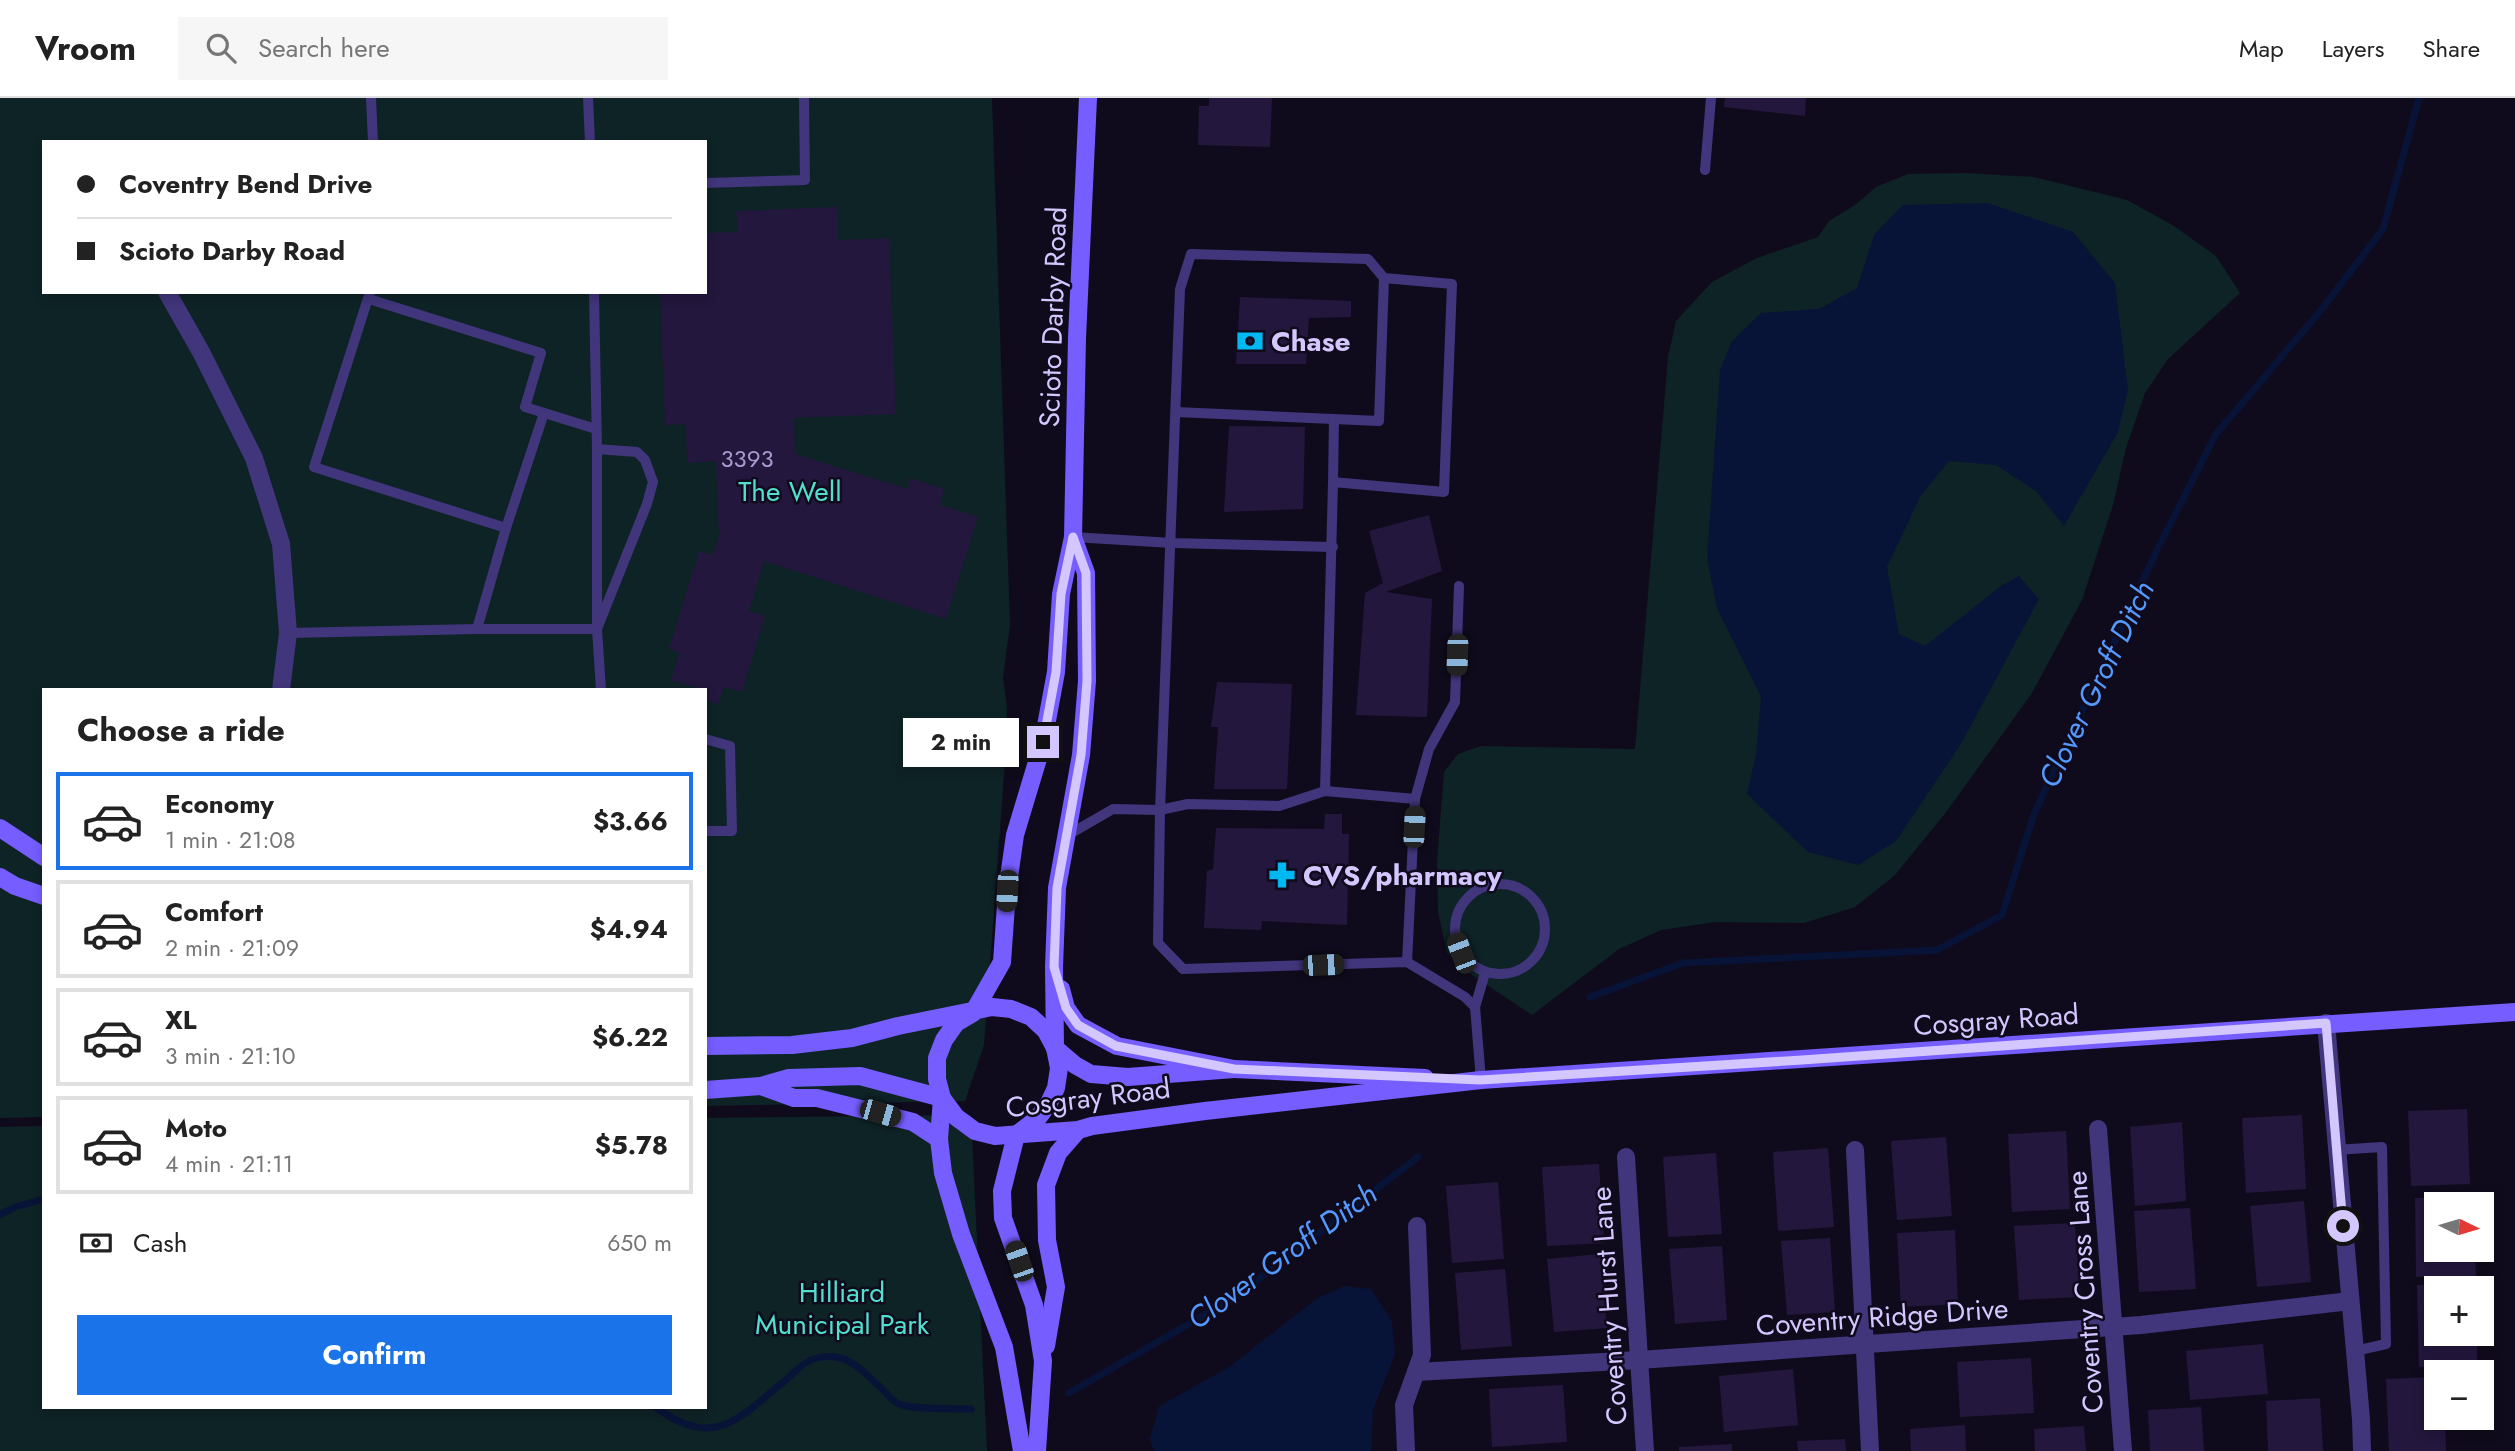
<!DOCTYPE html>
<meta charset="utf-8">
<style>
:root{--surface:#fff;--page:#f6f6f6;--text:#222;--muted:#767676;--line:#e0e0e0;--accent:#1a73e8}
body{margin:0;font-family:Jost,sans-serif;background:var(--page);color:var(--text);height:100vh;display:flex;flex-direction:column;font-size:26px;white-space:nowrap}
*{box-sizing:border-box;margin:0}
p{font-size:23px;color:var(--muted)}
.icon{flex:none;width:38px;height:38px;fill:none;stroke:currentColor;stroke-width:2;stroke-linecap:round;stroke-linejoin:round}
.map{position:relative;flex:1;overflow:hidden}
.drawer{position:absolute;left:42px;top:590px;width:665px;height:721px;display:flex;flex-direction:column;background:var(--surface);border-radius:0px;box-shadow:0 4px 10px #0003}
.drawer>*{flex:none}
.top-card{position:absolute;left:42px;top:42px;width:665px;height:154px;border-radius:0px;box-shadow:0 4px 10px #0003;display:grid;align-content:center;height:154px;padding:0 35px;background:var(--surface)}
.needle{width:46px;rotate:95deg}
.controls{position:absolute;left:2424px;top:1094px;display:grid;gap:14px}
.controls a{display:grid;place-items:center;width:70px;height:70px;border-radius:0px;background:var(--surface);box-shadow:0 4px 10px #0003;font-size:35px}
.end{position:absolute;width:32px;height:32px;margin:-16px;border:9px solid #d4c6ff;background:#111;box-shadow:0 0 0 4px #111}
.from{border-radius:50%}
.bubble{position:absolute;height:49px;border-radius:0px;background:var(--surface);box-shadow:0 4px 10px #0003;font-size:23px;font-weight:700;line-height:49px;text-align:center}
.car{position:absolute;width:21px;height:42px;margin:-21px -10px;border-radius:9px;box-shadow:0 0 5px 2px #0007;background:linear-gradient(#222 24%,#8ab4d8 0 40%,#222 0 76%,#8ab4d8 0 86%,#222 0)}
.top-card b{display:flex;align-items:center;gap:24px;height:66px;font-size:26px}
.top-card b+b{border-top:2px solid var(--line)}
.top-card i{width:18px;height:18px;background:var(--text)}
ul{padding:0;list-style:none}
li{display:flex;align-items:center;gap:21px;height:98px;margin:0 14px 10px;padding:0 21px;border:4px solid var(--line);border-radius:0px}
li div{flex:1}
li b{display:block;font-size:26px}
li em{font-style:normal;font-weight:700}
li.selected{border-color:var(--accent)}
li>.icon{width:63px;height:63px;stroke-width:1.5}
h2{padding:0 35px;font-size:32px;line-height:84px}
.pay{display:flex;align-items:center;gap:18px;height:77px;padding:0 35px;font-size:26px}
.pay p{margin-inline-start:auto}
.action{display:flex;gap:14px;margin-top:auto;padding:14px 35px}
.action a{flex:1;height:80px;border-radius:0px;background:var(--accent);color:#fff;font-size:28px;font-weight:700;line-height:80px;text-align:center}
header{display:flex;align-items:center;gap:42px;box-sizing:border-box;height:98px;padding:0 35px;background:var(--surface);border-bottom:2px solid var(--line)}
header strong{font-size:33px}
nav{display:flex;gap:38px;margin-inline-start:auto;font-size:24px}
.search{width:490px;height:63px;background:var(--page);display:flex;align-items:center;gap:18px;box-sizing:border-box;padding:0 24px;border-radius:0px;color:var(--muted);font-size:26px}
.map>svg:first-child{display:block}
</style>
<header>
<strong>Vroom</strong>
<div class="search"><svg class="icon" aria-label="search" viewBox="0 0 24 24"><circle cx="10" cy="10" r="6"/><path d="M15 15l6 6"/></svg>Search here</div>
<nav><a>Map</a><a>Layers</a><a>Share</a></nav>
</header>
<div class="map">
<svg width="2515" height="1353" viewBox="0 0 2515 1353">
<rect width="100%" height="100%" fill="#100b1c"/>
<g fill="#0e2326" fill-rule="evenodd">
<path d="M0,0H992L1010,526L1003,580L1007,609L1006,650L984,947L965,1003L705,1008V592H44V1019L0,1020ZM44,44H705V194H44Z"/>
<path d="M1966,75L2034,79L2127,102L2174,128L2216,158L2240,195L2168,261L2145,295L2126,350L2113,407L2082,502L2032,595L1947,713L1895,777L1855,809L1804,825L1716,824L1661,832L1619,851L1532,917L1466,873L1447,855L1438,814L1437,763L1444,674L1458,656L1481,648L1635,651L1668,259L1676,223L1712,184L1757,160L1818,139L1829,123L1855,107L1876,89L1908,76Z"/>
<path d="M971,1017L987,1353H0V1029L44,1028V1309H705V1020Z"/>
</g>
<g fill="#081338">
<path d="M1988,105L2073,134L2115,185L2128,292L2118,334L2064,428L2036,393L1996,367L1949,363L1921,397L1887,469L1899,536L1925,548L2001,488L2019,478L2039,501L1961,646L1896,743L1858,767L1808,754L1747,696L1756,656L1761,599L1717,510L1707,461L1720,272L1732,243L1761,215L1819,211L1857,190L1874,137L1903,107Z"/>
<path d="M1344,1188L1371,1191L1392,1223L1395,1256L1373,1312L1371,1353H1154L1150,1341L1159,1308L1229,1269L1316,1201Z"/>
</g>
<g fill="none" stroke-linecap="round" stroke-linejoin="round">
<g stroke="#081338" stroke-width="7">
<path d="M1590,899L1683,865L1937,852L2002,817L2034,716L2157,452L2216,336L2322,211L2383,131L2419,0"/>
<path d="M0,1117L15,1109L44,1101"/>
<path d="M1069,1295L1234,1200L1418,1059"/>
<path d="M655,1309C716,1353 739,1320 788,1280C795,1274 804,1264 813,1261C847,1251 863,1273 885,1294C890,1299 895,1306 902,1307C921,1312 950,1310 971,1311"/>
</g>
</g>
<g fill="#23173d">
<path d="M1209,0H1272L1270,49L1198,47L1199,8H1209Z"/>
<path d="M1725,0H1806L1805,18L1724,9Z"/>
<path d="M837,109L838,142L889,140L896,316L794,320L795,356L907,391L910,380L944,391L940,407L978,419L946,521L764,463L749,513L765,518L742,594L724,589L718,606L706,602L709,593L705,592L671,582L679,555L669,551L699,453L713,457L719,438L716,363L687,365L686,326L665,327L660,194H705V135L738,134L736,113Z"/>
<path d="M1240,199L1351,203V219L1309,220L1306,266H1236Z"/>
<path d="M1229,328L1305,329L1303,411L1224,414Z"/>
<path d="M1429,417L1442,473L1386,494L1432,501L1427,619L1356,617L1365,495L1383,485L1369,433Z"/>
<path d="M1217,584L1292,586L1287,691H1214L1218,629H1211Z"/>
<path d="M1325,716H1342V736H1349L1347,827L1262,823L1261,832L1204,830L1207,773L1213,771L1216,730L1324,731Z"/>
<path d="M2467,1011L2470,1086L2411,1088L2408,1013Z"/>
<path d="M2302,1017L2306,1091L2246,1095L2242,1020Z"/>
<path d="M2182,1024L2186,1103L2135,1108L2130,1029Z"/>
<path d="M2066,1033L2070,1111L2012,1114L2008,1036Z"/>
<path d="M1946,1039L1952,1118L1897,1122L1891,1043Z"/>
<path d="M1828,1050L1834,1129L1778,1133L1773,1054Z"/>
<path d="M1716,1055L1722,1136L1668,1139L1663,1059Z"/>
<path d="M1599,1066L1604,1145L1547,1148L1542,1069Z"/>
<path d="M1498,1084L1504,1161L1452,1165L1446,1088Z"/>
<path d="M2415,1100H2475V1106H2436V1152H2475L2476,1178L2416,1179Z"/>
<path d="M2304,1103L2311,1184L2257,1189L2250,1108Z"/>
<path d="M2190,1110L2196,1191L2139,1194L2134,1113Z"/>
<path d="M2075,1125L2080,1199L2019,1202L2014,1128Z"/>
<path d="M1955,1132L1958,1206L1901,1209L1897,1135Z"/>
<path d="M1830,1140L1835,1214L1787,1217L1781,1143Z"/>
<path d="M1722,1148L1727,1222L1675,1226L1669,1151Z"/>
<path d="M1600,1156L1607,1230L1554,1234L1547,1161Z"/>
<path d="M1505,1171L1512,1248L1461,1252L1455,1175Z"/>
<path d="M2476,1186V1190H2436V1236H2477V1267L2419,1269L2417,1187Z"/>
<path d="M2263,1246L2268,1296L2190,1302L2186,1253Z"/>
<path d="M2031,1260L2034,1315L1960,1319L1957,1264Z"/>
<path d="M1793,1271L1798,1327L1724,1334L1719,1278Z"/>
<path d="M2436,1279V1320H2445L2446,1353H2389L2386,1281Z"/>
<path d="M1563,1287L1567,1344L1492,1349L1489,1291Z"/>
<path d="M2320,1300L2323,1353H2268L2266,1303Z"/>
<path d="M2201,1309L2204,1353H2150L2148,1312Z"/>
<path d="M1965,1327L1966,1353H1911L1910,1331Z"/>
<path d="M2084,1328L2086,1353H2035L2034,1331Z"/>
<path d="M1845,1341L1846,1353H1798L1797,1343Z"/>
<path d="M1732,1346V1353H1679V1349Z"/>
</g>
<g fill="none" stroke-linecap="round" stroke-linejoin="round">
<g stroke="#41357c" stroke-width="10">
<path d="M371,0L373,44"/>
<path d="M588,0L590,44"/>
<path d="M1705,72L1711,0"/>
<path d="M705,85L805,82L804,0"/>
<path d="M370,194L314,369L506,430"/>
<path d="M594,194L597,351V531L601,592"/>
<path d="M369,201L541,255L525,309L596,331"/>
<path d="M1176,314L1379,323L1384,180"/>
<path d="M1333,384L1334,321"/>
<path d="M1073,439L1172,445L1333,449"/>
<path d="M477,531L506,430L544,315"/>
<path d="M288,535L477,531H597L647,406L653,384L645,362L637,354L597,351"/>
<path d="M705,641L730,648L732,733H705"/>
<path d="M1325,693L1333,384L1444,394L1452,186L1384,180L1368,161L1191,156L1180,191L1160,712L1158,845L1183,871L1407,864L1465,899L1475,909"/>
<path d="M1068,737L1113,711L1160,712L1188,706L1279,708L1325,693L1415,701"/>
<circle cx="1500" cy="831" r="45"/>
<path d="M1407,864L1415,701L1429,651L1455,604L1459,488"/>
<path d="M1481,982L1475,909L1485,875"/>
<path d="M2335,1052L2382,1049L2386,1246L2355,1253"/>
</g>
<g stroke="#41357c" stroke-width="18">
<path d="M167,194L201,254L254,360L281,446L288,535L281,592"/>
<path d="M2326,925L2361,1321L2362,1353"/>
<path d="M2098,1031L2123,1353"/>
<path d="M1855,1052L1870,1353"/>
<path d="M1626,1059L1645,1353"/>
<path d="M1416,1274L1639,1262L2141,1227L2350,1203"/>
<path d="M1406,1353L1404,1307L1422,1257L1417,1128"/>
</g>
<g stroke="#765dff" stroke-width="18">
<path d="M0,730L44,759"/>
<path d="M0,779L15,788L44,798"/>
<path d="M1061,891L1066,910L1078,927L1117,948L1234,971L1425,980"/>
<path d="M705,948L792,947L852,940L898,928L992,909L1011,911L1031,919L1046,933L1055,950L1075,967L1091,976L1128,979L1234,971"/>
<path d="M761,988L794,1000H817L913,1024L939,1041"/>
<path d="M705,992L761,988L789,980L860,978L942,1000L956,1019L975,1033L995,1038L1078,1032L1092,1028L1205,1013L1481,982L2515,914"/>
<path d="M1046,1248L1056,1189L1047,1142L1046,1087L1058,1055L1078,1032"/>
<path d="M1022,1353L1004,1249L961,1136L943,1075L939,1041L942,1000L937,981V960L944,942L956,925L973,915L1002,864L1007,793L1015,737L1043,644L1056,574L1061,496L1073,439L1077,240L1088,0"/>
<path d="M1037,1353L1043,1263L1034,1207L1003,1120L1002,1093L1016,1037L1037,1021L1049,1005L1056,990L1059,970L1055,950L1054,869L1057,790L1081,657L1087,583L1086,475L1073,439"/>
</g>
</g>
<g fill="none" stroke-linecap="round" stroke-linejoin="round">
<path stroke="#d4c6ff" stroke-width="9" d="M1043,644L1056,574L1061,496L1073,439L1086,475L1087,583L1081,657L1057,790L1054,869L1066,910L1078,927L1116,948L1234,971L1480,982L1802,962L2326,925L2343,1128"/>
</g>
<defs>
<g id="bank-bare" transform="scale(2.1)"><path d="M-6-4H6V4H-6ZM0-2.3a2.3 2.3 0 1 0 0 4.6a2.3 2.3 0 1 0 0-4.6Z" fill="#00b8f1" stroke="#100b1c" stroke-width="2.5" paint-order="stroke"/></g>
<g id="pharmacy-bare" transform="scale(2.1)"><path d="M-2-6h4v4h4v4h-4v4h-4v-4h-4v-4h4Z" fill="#00b8f1" stroke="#100b1c" stroke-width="2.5" paint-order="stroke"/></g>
</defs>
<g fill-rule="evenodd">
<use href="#bank-bare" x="1250" y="243"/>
<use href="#pharmacy-bare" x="1282" y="777"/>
</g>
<g text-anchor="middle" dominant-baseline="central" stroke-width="5" stroke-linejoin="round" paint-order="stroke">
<g font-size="24" fill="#a89ace">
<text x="747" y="360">3393</text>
</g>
<g font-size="28" fill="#d4c6ff" stroke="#100b1c">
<text transform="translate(1053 219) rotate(-88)">Scioto Darby Road</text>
<text transform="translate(1996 922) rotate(-4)">Cosgray Road</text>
<text transform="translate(1088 1000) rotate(-7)">Cosgray Road</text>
<text transform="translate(2085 1194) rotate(-94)">Coventry Cross Lane</text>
<text transform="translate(1609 1208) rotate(-94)">Coventry Hurst Lane</text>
<text transform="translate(1882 1219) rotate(-4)">Coventry Ridge Drive</text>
</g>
<g font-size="28" font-weight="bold" fill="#d4c6ff" stroke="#100b1c" text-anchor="start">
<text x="1271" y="243">Chase</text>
<text x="1303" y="777">CVS/pharmacy</text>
</g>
<g font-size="28" fill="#51dfcf" stroke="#100b1c">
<text x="790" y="393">The Well</text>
<text x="842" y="1194">Hilliard<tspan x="842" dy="32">Municipal Park</tspan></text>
</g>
<g font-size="30" font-style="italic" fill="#5499ff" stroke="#100b1c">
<text transform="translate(2096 586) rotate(-64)">Clover Groff Ditch</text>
<text transform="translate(1282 1158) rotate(-36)">Clover Groff Ditch</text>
</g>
</g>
</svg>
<div class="controls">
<a><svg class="needle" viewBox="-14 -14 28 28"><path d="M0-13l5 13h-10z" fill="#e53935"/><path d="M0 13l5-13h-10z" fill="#767676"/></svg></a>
<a>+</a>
<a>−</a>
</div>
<i class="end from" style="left:2343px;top:1128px"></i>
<i class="end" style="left:1043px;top:644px"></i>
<div class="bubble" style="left:903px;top:620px;width:116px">2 min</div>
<i class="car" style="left:1457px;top:557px;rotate:182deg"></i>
<i class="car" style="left:1414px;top:729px;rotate:3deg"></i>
<i class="car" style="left:1007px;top:793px;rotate:183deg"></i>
<i class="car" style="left:1461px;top:855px;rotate:339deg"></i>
<i class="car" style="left:1323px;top:867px;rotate:88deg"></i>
<i class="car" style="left:880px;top:1015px;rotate:106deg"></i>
<i class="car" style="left:1019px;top:1163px;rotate:341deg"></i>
<div class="top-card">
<b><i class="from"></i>Coventry Bend Drive</b>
<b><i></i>Scioto Darby Road</b>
</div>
<section class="drawer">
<h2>Choose a ride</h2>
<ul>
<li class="selected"><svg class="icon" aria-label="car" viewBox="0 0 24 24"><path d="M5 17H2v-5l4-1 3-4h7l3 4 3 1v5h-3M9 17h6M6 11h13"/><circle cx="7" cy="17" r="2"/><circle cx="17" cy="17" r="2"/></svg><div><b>Economy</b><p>1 min · 21:08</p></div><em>$3.66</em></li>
<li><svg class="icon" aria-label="car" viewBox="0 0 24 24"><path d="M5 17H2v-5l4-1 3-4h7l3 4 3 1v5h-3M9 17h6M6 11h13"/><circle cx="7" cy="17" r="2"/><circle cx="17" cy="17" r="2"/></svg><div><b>Comfort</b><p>2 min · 21:09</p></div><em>$4.94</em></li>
<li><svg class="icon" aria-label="car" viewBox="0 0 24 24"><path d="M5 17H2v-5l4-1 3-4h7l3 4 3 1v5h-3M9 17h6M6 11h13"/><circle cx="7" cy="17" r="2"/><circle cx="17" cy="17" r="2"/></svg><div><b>XL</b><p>3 min · 21:10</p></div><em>$6.22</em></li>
<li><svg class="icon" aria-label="car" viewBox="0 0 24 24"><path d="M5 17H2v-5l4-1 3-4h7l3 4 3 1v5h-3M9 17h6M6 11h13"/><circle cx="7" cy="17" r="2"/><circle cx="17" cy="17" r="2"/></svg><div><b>Moto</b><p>4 min · 21:11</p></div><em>$5.78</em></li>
</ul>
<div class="pay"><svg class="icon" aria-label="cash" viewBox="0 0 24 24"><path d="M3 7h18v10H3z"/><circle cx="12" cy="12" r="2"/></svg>Cash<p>650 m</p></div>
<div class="action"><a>Confirm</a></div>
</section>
</div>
